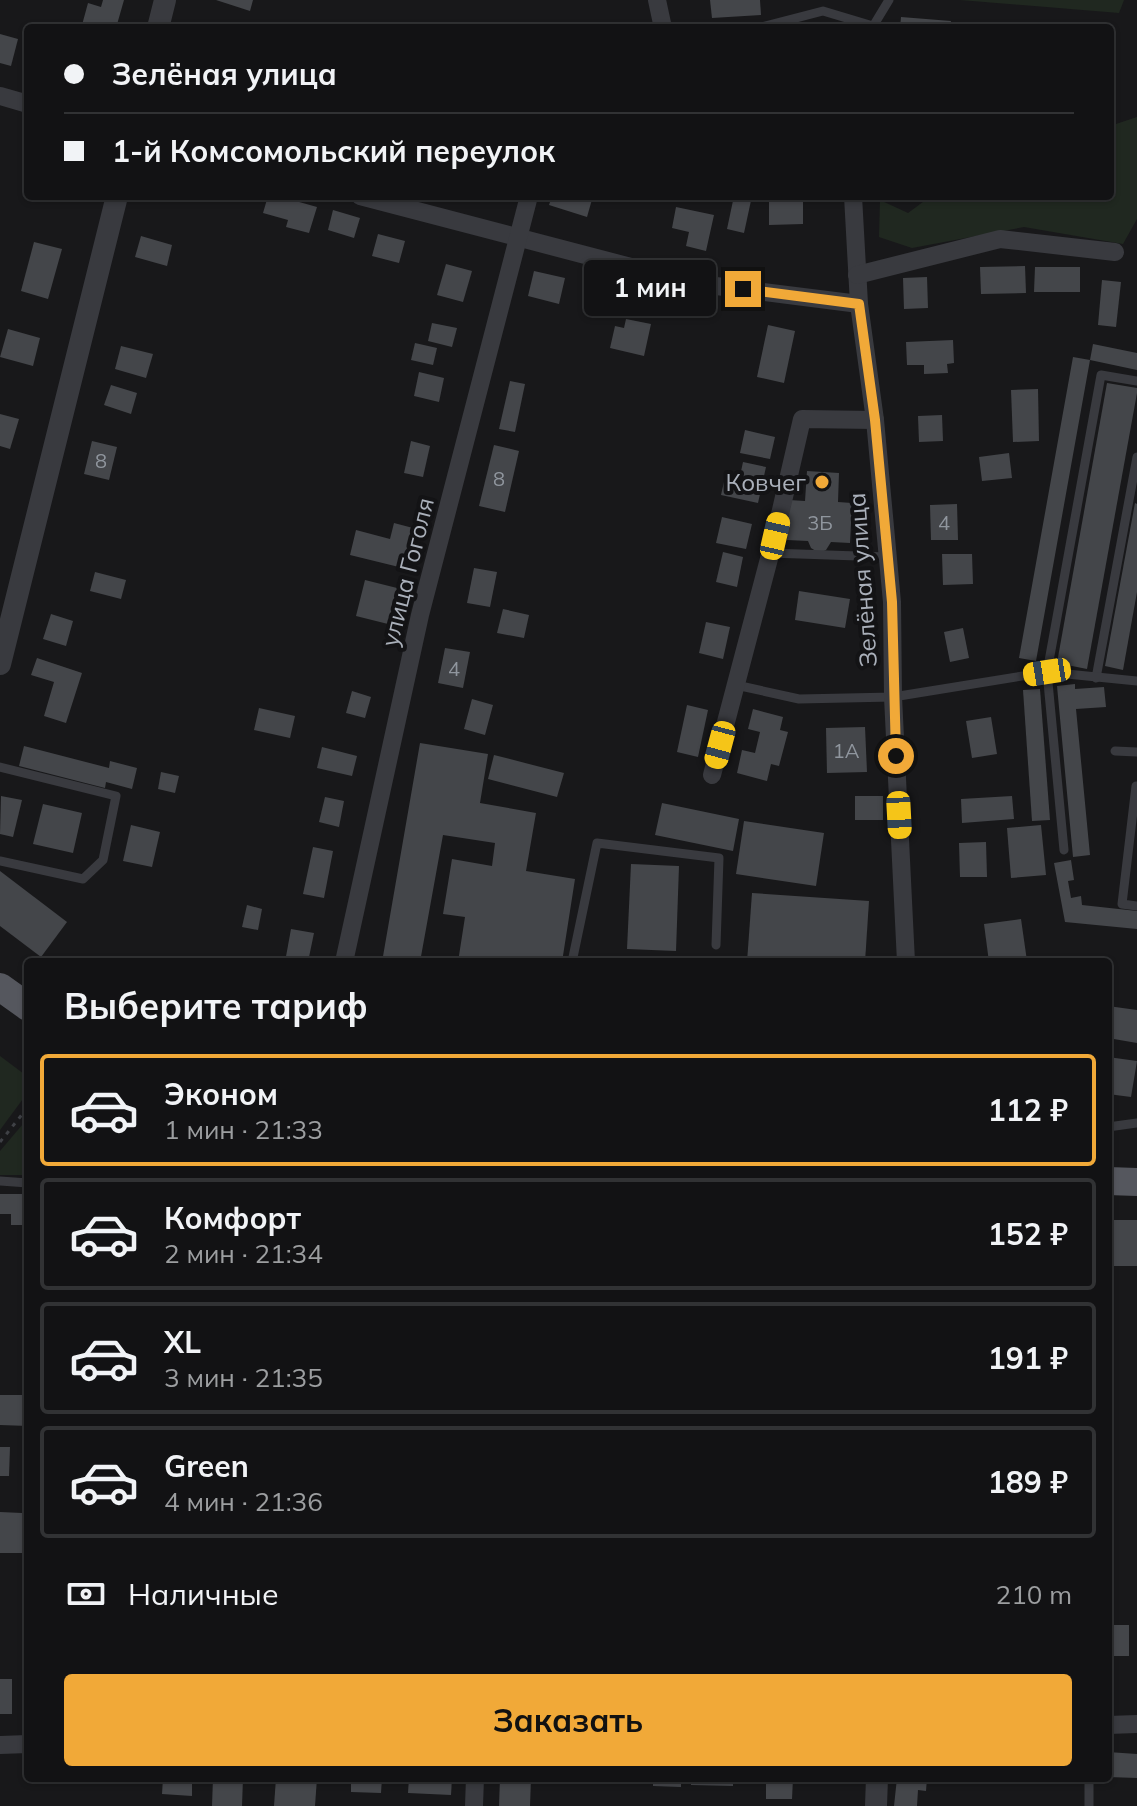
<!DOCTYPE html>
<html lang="ru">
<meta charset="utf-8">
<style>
:root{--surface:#121214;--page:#1f2022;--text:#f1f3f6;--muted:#9c9ea0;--line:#313234;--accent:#f1a938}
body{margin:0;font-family:Mulish,sans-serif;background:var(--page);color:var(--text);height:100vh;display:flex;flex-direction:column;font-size:30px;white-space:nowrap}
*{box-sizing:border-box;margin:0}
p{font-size:26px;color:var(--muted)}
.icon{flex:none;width:44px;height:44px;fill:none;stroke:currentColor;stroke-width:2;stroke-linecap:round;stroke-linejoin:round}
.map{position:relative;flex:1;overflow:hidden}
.details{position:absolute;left:24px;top:958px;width:1088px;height:824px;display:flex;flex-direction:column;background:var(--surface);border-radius:8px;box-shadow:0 2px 6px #0004,0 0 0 2px var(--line)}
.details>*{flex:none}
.hud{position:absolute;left:24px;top:24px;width:1090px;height:176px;border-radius:8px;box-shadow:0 2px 6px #0004,0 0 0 2px var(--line);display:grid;align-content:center;height:176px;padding:0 40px;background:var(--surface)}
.end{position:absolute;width:36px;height:36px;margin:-18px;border:10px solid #f1a938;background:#111;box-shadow:0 0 0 4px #111}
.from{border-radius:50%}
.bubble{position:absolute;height:56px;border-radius:8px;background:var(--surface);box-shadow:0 2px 6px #0004,0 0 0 2px var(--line);font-size:26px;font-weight:700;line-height:56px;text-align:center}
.car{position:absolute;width:24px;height:48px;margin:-24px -12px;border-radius:10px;box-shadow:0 0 6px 2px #0007;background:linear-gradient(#f5c518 24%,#345 0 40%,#f5c518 0 76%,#345 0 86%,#f5c518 0)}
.hud b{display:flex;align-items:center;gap:28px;height:76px;font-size:30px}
.hud b+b{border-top:2px solid var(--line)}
.hud i{width:20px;height:20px;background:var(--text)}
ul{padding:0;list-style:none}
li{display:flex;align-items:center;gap:24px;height:112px;margin:0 16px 12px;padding:0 24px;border:4px solid var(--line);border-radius:8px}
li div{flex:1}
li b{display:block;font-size:30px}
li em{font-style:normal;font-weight:700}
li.current{border-color:var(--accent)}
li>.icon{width:72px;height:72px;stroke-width:1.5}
h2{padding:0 40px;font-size:36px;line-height:96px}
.pay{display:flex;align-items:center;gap:20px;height:88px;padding:0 40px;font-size:30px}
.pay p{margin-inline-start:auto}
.primary-button{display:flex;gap:16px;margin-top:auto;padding:16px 40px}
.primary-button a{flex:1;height:92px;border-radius:8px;background:var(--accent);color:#111;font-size:32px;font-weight:700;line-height:92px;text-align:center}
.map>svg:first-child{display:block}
</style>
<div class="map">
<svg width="1137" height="1806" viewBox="0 0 1137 1806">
<rect width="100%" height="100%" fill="#18181a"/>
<g fill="#202820">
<path d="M960,0H1124L1119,13Z"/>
<path d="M1137,117V219L1123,244L1024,227L912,248L879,237L880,200L908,213L931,196H1110V126Z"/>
<path d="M0,1056L28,1077V1092L0,1130Z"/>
<path d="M23,1124L28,1128V1175H0V1151Z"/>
</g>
<g fill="#44464a">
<path d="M103,0H124L116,28H92L82,25L88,3L101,7Z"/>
<path d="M216,0H253L250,11Z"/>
<path d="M710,0H760L761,15L712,18Z"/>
<path d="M901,17L951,21L950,28H900Z"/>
<path d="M0,34L18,39L11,66L0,63Z"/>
<path d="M268,196H278L317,207L309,233L286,227L288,220L263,213Z"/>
<path d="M552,196H593L587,217L549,205Z"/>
<path d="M734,196H752L744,233L727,229Z"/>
<path d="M803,198V224L769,225V199Z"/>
<path d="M676,207L714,215L706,251L686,246L689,232L672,228Z"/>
<path d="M333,210L360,218L354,238L328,230Z"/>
<path d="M378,234L405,241L399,263L372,256Z"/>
<path d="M141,236L172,245L167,266L135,257Z"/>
<path d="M34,242L62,249L48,299L21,291Z"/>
<path d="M446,264L472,271L463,302L437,295Z"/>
<path d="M1025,266L1026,293L981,294L980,267Z"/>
<path d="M1035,267H1080V292H1034Z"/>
<path d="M534,271L565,278L559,304L528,296Z"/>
<path d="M927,277L928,308L904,309L903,278Z"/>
<path d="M1102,280L1121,282L1116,327L1098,325Z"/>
<path d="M626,319L651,324L644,356L610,348L615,326L624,328Z"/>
<path d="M432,323L457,328L452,347L428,341Z"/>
<path d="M768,325L795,331L784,383L757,377Z"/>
<path d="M8,329L40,338L33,366L0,357Z"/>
<path d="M953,340L954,363L947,364L948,373L924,374V365H907L906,342Z"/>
<path d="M415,343L437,348L433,365L411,360Z"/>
<path d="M1093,344L1137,353V370L1090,360L1036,661L1019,658L1073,357L1090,360Z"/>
<path d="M121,346L153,354L146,378L115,369Z"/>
<path d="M419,372L444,378L439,402L414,396Z"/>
<path d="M510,381L525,384L515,432L499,429Z"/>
<path d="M1107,383L1137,388V393L1087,669L1057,663Z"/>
<path d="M111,385L137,393L131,414L104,405Z"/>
<path d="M1038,389L1039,441L1013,442L1011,390Z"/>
<path d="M0,414L19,419L10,449L0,446Z"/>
<path d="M942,415L943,441L919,442L918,416Z"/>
<path d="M745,430L775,437L770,459L740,453Z"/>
<path d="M92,441L117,447L109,480L84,474Z"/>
<path d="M411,441L430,446L423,477L404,473Z"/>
<path d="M494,445L519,451L505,512L479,506Z"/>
<path d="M1009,453L1012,478L982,481L979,457Z"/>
<path d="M743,462L766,467L758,503L721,495L726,473L740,476Z"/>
<path d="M807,471L839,473L838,502L852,503L850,543L831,542L826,550L819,553L811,548L808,541L787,540L789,500L805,501Z"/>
<path d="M1135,503L1137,504V592L1123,670L1105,666Z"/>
<path d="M957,504L958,540H931L930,505Z"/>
<path d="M722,517L752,524L746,549L716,543Z"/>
<path d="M394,523L413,528L403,568L350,555L356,530L390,539Z"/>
<path d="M723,552L743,557L737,587L716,582Z"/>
<path d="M942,554H972L973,584L943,585Z"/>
<path d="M474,568L497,572L490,607L467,603Z"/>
<path d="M95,572L126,580L121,599L90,591Z"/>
<path d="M365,580L397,588L388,624L356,616Z"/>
<path d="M799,591L850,599L845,628L795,620Z"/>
<path d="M503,609L529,615L524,638L497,633Z"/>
<path d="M51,614L73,621L66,646L43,639Z"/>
<path d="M706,622L730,627L723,659L699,653Z"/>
<path d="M963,628L969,658L950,662L944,632Z"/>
<path d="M445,648L470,652L463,688L438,683Z"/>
<path d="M37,658L82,673L66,723L44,716L54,682L31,675Z"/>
<path d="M1075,684V689L1104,687L1106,707L1076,709L1090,855L1073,857L1057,686Z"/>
<path d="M1040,689L1050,820L1032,821L1023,690Z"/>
<path d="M352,691L371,697L365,718L346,713Z"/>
<path d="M472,699L493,705L485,735L464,729Z"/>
<path d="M687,705L708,710L698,757L677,752Z"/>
<path d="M259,708L295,716L290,738L254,730Z"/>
<path d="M753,709L783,717L780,730L788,732L779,766L771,764L767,781L737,773L742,750L755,753L760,732L748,729Z"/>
<path d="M991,717L997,754L972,758L966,721Z"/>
<path d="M865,727L867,772L827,773L826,728Z"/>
<path d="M420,743L488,754L480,803L536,813L526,871L575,879L562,962H458L465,917L443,914L452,859L492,866L495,843L443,835L420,962H382Z"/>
<path d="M24,746L109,768L110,761L137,768L132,789L106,782L105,788L19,766Z"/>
<path d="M322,747L357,756L352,776L317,768Z"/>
<path d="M494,755L564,773L557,797L488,779Z"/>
<path d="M161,772L179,776L175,793L158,789Z"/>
<path d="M1,796L22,800L13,837L0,834Z"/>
<rect x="855" y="796" width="28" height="24"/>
<path d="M1012,796L1014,819L962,823L961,799Z"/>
<path d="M325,797L344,801L339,827L319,822Z"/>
<path d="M662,803L739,819L733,851L655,835Z"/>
<path d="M43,804L82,813L73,853L33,844Z"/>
<path d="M744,821L824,833L816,886L736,874Z"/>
<path d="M131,825L160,832L152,867L123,861Z"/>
<path d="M1041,825L1046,875L1011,878L1007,828Z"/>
<path d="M986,842L987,877H960L959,843Z"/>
<path d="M313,847L333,851L324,898L303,894Z"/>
<path d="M1071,860L1074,880L1068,881L1071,898L1081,896L1082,905L1137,911V929L1065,922L1054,863Z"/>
<path d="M631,864L679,866L676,951L627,949Z"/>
<path d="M0,871L67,922L41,957L0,926Z"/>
<path d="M752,893L869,901L865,962H747Z"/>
<path d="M247,905L262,909L258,930L242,927Z"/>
<path d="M1021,919L1027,961L989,962L984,924Z"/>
<path d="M291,929L314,933L308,962H285Z"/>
<path d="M1108,1006L1137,1010V1043L1108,1038Z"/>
<path d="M1108,1057L1137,1061L1131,1097L1108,1094Z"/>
<path d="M0,1194H28V1225H11V1214H0Z"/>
<rect x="1109" y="1220" width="28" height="46"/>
<path d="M0,1395H28V1426L0,1425Z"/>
<path d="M0,1447H10L9,1476H0Z"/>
<path d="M0,1512L22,1513V1553H0Z"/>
<rect x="1108" y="1625" width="21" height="31"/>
<rect x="0" y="1679" width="12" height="35"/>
<path d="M1108,1752L1137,1754V1778L1108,1777Z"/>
<path d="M163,1778H192V1796L162,1794Z"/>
<path d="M213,1778H243L242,1806H212Z"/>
<path d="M276,1778H317L315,1806H274Z"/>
<path d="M351,1778H382L381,1793L351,1792Z"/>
<path d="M409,1778H452L451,1795L408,1793Z"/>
<path d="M500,1778H531L530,1806H499Z"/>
<path d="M653,1778H681V1787L653,1786Z"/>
<path d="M691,1778H733V1786L691,1785Z"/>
<path d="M766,1778H793L792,1799H766Z"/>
<path d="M897,1778H927L926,1791L918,1790L917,1806H894Z"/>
</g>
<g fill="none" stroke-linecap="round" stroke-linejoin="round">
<path stroke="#3f4146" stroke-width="3" stroke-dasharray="4 6" stroke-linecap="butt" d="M0,1142L28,1107"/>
<g stroke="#393a3f" stroke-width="9">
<path d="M758,28L823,11L873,26"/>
<path d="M872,28L889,0"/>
<path d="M770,553L887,557"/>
<path d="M1096,678L1137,457"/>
<path d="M736,685L799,699L893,697L1047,672L1137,681"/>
<path d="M1115,751L1137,752"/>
<path d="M0,767L116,796L103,860L83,879L0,861"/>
<path d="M1136,786L1122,904L1137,906"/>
<path d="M1064,850L1047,672L1101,375L1137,381"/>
<path d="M572,962L597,843L719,858L716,945"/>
<path d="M1108,1127L1137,1123"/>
<path d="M0,1181L28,1183"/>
<path d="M1089,1778V1806"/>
</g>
<g stroke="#393a3f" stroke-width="18">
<path d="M657,0L663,28"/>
<path d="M0,96L28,104"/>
<path d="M360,196L692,283L859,304"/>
<path d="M853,196L859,304L875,420L892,602L893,697L906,962"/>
<path d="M857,275L1000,239L1115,252"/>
<path d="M712,775L775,536L802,419L875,420"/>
<path d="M344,962L420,615L529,196"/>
<path d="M1108,1725L1137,1724"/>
<path d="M0,1745L28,1744"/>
<path d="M474,1806L475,1778"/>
</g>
<g stroke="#393a3f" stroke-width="22">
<path d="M158,28L165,0"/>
<path d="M0,664L117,196"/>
<path d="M876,1806L877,1778"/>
</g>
<g stroke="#55575e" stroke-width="28">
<path d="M0,987L28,1007"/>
<path d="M1108,1181L1137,1182"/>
</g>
</g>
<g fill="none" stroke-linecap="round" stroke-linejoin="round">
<path stroke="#f1a938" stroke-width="10" d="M743,289L859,304L875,420L892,602L896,756"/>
</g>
<circle fill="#f1a938" stroke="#131315" stroke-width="3" cx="822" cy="482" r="8"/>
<g text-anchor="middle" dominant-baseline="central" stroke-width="8" stroke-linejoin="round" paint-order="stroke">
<g font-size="20" fill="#90969e">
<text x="101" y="460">8</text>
<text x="499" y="478">8</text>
<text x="820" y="522">3Б</text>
<text x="944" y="522">4</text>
<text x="454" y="668">4</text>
<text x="846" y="750">1А</text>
</g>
<g font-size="24" fill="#aab0ba" stroke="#131315" text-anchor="end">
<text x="806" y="482">Ковчег</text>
</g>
<g font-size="24" fill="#aab0ba" stroke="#131315">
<text transform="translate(407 572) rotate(-76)">улица Гоголя</text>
<text transform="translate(862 580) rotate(-94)">Зелёная улица</text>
</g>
</g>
</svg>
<i class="end from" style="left:896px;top:756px"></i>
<i class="end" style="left:743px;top:289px"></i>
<div class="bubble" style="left:584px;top:260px;width:132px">1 мин</div>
<i class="car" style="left:775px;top:536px;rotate:13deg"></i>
<i class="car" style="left:1047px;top:672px;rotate:261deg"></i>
<i class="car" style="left:720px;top:745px;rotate:195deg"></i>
<i class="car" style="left:899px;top:815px;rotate:177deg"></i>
<div class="hud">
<b><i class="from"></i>Зелёная улица</b>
<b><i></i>1-й Комсомольский переулок</b>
</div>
<section class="details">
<h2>Выберите тариф</h2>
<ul>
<li class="current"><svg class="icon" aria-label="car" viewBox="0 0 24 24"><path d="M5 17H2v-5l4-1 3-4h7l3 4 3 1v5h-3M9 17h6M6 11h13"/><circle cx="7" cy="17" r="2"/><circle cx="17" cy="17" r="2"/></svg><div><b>Эконом</b><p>1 мин · 21:33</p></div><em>112 ₽</em></li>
<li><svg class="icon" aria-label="car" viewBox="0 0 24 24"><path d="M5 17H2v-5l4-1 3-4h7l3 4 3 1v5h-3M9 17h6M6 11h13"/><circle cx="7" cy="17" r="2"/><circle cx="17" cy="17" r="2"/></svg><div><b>Комфорт</b><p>2 мин · 21:34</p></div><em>152 ₽</em></li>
<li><svg class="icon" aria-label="car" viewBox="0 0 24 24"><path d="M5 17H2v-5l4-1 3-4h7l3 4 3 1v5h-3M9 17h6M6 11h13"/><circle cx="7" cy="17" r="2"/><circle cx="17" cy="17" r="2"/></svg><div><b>XL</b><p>3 мин · 21:35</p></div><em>191 ₽</em></li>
<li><svg class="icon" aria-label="car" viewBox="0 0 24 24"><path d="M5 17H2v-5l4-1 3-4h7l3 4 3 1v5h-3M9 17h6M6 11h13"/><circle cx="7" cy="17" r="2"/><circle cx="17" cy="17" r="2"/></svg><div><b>Green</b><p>4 мин · 21:36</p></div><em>189 ₽</em></li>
</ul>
<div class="pay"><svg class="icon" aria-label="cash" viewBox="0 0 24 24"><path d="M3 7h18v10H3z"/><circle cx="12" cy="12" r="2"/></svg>Наличные<p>210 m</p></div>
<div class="primary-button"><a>Заказать</a></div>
</section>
</div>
